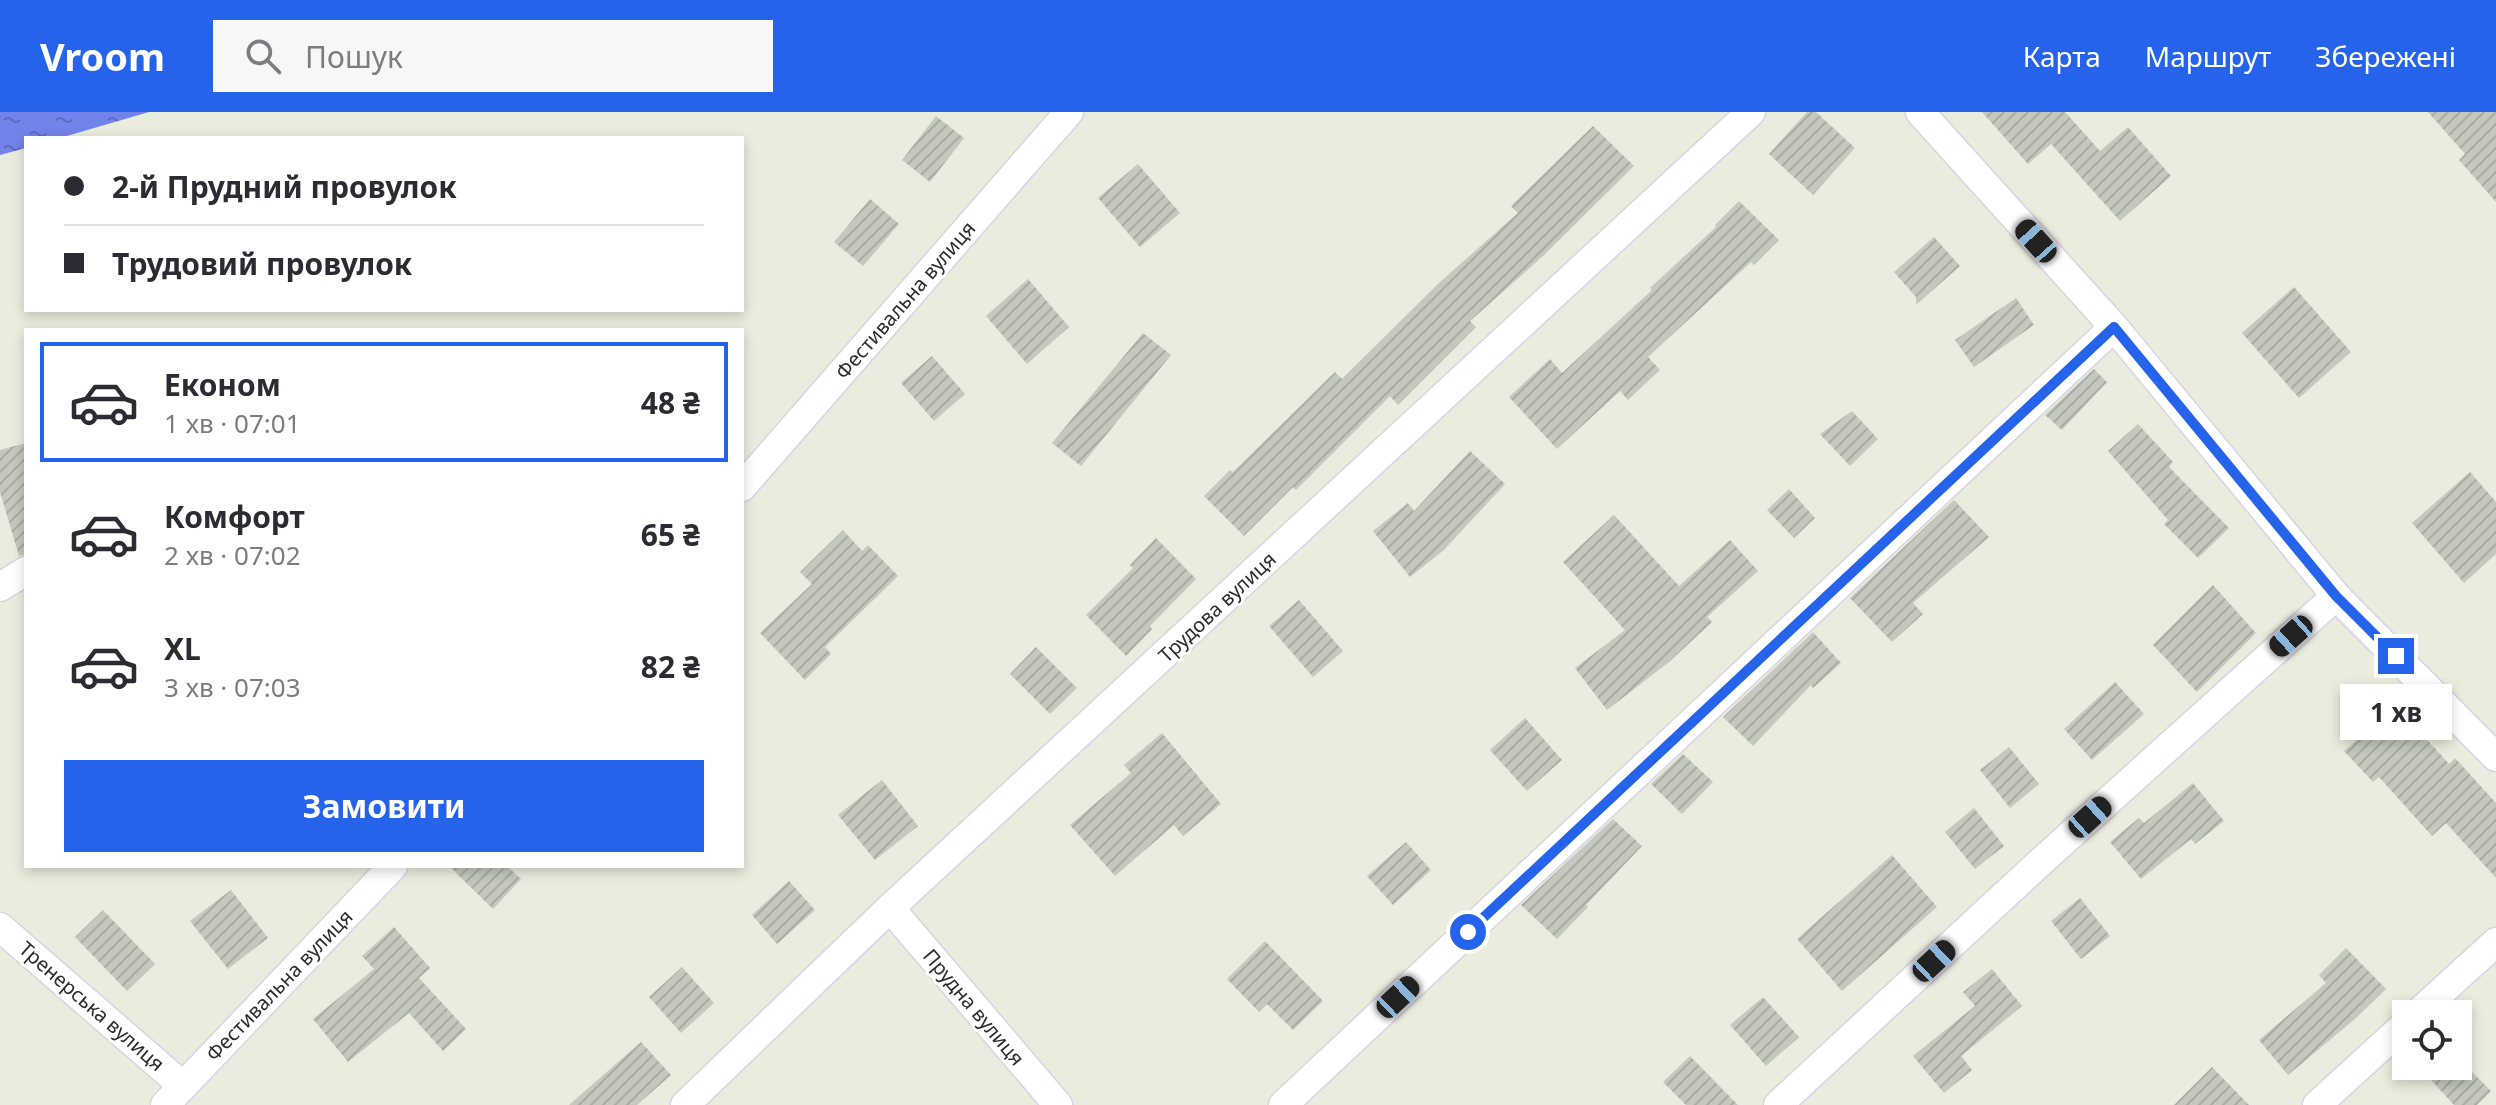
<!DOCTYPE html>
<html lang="uk">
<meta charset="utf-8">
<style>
:root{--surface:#fff;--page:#f7f7f7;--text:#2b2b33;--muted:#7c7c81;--line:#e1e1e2;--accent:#2563eb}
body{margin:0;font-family:"Noto Sans",sans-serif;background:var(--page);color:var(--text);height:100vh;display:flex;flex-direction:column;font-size:30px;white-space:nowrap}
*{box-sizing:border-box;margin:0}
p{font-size:26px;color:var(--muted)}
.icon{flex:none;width:44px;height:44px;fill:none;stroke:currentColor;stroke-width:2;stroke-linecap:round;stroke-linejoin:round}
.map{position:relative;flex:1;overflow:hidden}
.panel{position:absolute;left:24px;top:216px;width:720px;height:540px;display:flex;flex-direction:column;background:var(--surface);border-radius:0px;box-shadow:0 4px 12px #0003}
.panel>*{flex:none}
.guide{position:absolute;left:24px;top:24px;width:720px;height:176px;border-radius:0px;box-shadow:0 4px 12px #0003;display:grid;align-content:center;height:176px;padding:0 40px;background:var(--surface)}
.controls{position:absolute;left:2392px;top:888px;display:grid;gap:16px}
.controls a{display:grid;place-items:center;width:80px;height:80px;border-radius:0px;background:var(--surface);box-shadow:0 4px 12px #0003;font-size:40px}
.end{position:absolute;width:36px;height:36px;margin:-18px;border:10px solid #2563eb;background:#fff;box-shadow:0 0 0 4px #fff}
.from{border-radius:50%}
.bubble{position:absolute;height:56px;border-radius:0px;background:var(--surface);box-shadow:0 4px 12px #0003;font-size:26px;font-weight:700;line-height:56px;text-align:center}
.car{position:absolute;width:24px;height:48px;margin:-24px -12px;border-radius:10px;box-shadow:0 0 6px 2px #0007;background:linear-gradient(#222 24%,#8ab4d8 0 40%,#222 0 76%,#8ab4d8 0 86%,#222 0)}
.guide b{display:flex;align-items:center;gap:28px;height:76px;font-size:30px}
.guide b+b{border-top:2px solid var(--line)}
.guide i{width:20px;height:20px;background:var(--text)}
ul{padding:14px 0 0;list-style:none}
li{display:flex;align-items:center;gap:24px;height:120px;margin:0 16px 12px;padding:0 24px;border:4px solid transparent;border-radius:0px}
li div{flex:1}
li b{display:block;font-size:30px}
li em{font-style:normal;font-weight:700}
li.active{border-color:var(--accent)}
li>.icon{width:72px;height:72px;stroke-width:1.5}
.primary-button{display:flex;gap:16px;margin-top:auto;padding:16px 40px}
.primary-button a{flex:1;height:92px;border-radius:0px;background:var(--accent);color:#fff;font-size:32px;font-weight:700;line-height:92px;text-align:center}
header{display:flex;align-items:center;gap:48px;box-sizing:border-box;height:112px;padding:0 40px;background:var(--accent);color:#fff}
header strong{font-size:38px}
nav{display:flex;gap:44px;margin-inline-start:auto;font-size:28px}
.search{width:560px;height:72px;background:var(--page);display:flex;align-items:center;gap:20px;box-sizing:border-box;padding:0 28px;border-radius:0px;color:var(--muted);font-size:30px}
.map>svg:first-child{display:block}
</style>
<header>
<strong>Vroom</strong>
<div class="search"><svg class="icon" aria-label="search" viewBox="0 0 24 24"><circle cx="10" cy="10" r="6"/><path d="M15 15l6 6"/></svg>Пошук</div>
<nav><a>Карта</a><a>Маршрут</a><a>Збережені</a></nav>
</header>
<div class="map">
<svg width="2496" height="993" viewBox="0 0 2496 993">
<defs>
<pattern id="water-ripples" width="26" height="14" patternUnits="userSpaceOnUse" patternTransform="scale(2)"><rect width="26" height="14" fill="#7283ec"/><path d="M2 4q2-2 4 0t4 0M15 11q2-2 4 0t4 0" fill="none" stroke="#5e6bbf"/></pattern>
<pattern id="building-hatch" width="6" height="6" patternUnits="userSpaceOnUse" patternTransform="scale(2)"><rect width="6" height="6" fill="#c5c8bd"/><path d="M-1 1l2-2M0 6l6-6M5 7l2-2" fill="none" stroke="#a9aca3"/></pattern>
</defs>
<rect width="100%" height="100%" fill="#eaecdd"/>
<path fill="url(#water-ripples)" d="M0,0H149L60,26H26V36L0,43Z"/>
<g fill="url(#building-hatch)">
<path d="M1807,0H1816L1855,36L1813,83L1769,42Z"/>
<path d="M1982,0H2065L2100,39L2128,15L2171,64L2120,109L2051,32L2028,52Z"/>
<path d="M2428,0H2496V90L2459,48L2465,42Z"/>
<path d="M936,4L964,26L930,70L902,48Z"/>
<path d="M1593,14L1634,54L1543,144L1470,209L1476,215L1398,293L1390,284L1296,378L1293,375L1244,424L1204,384L1230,358L1233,360L1335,260L1342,267L1440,170L1518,101L1511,94Z"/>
<path d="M1138,52L1180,101L1140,135L1098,86Z"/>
<path d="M870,87L899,112L863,154L834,130Z"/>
<path d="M1739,89L1779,128L1754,153L1751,150L1648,245L1660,258L1628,288L1620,279L1557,337L1509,285L1550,247L1562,261L1652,178L1650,176L1716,115L1715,113Z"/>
<path d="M1934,125L1960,154L1916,193V185L1894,160Z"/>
<path d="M1028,167L1069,215L1027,252L986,204Z"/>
<path d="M2294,175L2351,240L2299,286L2242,221Z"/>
<path d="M2016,186L2034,213L1974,255L1955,228Z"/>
<path d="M1143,221L1171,243L1081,354L1052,331Z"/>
<path d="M932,244L965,282L934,309L901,271Z"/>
<path d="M2094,257L2107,270L2062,318L2045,303Z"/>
<path d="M1852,299L1878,327L1850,354L1820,322Z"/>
<path d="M2138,312L2173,350L2169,355L2229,416L2198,446L2164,412L2168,408L2108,339Z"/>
<path d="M26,331V442L19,444L0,380V338Z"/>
<path d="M1470,339L1505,372L1444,438L1410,465L1373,419L1408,391L1414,399Z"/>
<path d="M2470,360L2496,390V442L2464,471L2412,411Z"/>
<path d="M1789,377L1815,406L1794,426L1767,398Z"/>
<path d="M1954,388L1989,425L1913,491L1923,502L1892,530L1850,486Z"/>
<path d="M1614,403L1679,474L1730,428L1758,459L1707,505L1712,510L1669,550L1607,598L1575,556L1625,518L1563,450Z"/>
<path d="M843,418L862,439L868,433L898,464L825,535L831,542L805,568L760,521L812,472L800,460Z"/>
<path d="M1156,426L1196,467L1150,514L1152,517L1126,544L1086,503L1133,456L1130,453Z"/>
<path d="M2213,473L2256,521L2197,580L2153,533Z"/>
<path d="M1299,488L1343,539L1313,565L1269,514Z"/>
<path d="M1813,520L1841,551L1813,576L1811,573L1753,634L1723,605Z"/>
<path d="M1036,535L1077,576L1050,602L1010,562Z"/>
<path d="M2115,570L2144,602L2092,648L2064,617Z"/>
<path d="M2396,593L2449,652L2455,646L2496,691V766L2446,711L2432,724L2379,665L2373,670L2344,639Z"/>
<path d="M1525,606L1562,648L1527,679L1490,638Z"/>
<path d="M1162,621L1221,692L1183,724L1174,713L1115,764L1070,713L1131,661L1124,653Z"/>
<path d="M2009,635L2039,672L2010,696L1980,658Z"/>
<path d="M1683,642L1713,670L1682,702L1651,672Z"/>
<path d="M882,668L918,714L875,748L838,703Z"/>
<path d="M2193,671L2224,709L2195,732L2191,727L2141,767L2110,730L2139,706L2144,711Z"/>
<path d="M1974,696L2004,734L1975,757L1945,720Z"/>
<path d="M1613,707L1642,734L1586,793L1588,795L1557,827L1521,793Z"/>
<path d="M1406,730L1431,758L1393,793L1367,764Z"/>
<path d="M1892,743L1937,795L1842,879L1797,827Z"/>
<path d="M449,754H507L521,767L493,797Z"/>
<path d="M789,769L815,798L777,832L752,803Z"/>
<path d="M231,778L268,826L228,857L190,809Z"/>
<path d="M2080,786L2110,824L2081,847L2051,809Z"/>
<path d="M103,798L155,852L127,879L75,825Z"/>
<path d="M394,815L430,856L419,866L466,917L443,939L409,901L348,950L313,907L374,857L362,844Z"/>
<path d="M1265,829L1323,889L1293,918L1267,892L1259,900L1227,867Z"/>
<path d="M2346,836L2386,877L2356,906L2288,963L2259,928L2326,871L2319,863Z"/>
<path d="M682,855L714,891L681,921L649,885Z"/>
<path d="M1992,857L2022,894L1961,944L1972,958L1944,981L1913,944L1975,894L1963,880Z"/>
<path d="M1763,885L1799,925L1766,954L1730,913Z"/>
<path d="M641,930L671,963L637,993H569Z"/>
<path d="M1690,944L1738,993H1686L1663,970Z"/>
<path d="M2418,954H2466L2491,979L2477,993H2454Z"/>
<path d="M2212,955L2249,993H2174Z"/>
</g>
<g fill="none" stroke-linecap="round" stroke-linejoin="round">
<g stroke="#d9d2e3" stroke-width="31">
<g id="minor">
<path d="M1920,0L2114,215L2336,484L2496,645"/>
<path d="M742,375L1069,0"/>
<path d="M0,475L26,459"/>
<path d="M890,796L1058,993"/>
<path d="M0,815L183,974"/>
<path d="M2417,902L2496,830"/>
<path d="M165,993L393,754"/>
<path d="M685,993L890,796L1751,0"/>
<path d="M1283,993L2114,215"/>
<path d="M1778,993L2045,746L2336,484"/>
<path d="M2317,993L2406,912"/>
</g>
</g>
<use href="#minor" stroke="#fff" stroke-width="28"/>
</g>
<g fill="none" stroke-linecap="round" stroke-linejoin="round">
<path stroke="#2563eb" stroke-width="10" d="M1468,820L2114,215L2336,484L2396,544"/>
</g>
<g text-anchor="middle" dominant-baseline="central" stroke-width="6" stroke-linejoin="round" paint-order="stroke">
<g font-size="20" fill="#2b2b2b" stroke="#fff">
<text transform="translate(905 188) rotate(-49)">Фестивальна вулиця</text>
<text transform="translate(1217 495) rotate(-43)">Трудова вулиця</text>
<text transform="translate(279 873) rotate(-46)">Фестивальна вулиця</text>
<text transform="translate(92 894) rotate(41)">Тренерська вулиця</text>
<text transform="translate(974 895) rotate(50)">Прудна вулиця</text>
</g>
</g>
</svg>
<div class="controls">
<a><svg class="icon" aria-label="locate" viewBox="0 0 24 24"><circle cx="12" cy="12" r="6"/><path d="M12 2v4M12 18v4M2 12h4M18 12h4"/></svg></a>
</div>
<i class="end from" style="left:1468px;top:820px"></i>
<i class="end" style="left:2396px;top:544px"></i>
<div class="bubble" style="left:2340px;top:572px;width:112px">1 хв</div>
<i class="car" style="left:2036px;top:129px;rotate:318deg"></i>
<i class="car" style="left:2291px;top:524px;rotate:228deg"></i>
<i class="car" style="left:2090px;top:705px;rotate:48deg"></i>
<i class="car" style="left:1934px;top:849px;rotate:47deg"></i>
<i class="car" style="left:1398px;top:885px;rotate:47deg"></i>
<div class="guide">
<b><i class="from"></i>2-й Прудний провулок</b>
<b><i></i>Трудовий провулок</b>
</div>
<section class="panel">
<ul>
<li class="active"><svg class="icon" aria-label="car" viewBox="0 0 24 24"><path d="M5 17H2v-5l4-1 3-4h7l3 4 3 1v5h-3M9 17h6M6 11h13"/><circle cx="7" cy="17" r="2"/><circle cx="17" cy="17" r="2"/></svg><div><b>Економ</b><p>1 хв · 07:01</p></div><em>48 ₴</em></li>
<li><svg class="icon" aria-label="car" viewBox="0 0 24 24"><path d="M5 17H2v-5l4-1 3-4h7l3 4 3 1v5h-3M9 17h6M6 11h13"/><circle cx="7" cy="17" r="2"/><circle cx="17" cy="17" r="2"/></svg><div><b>Комфорт</b><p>2 хв · 07:02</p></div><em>65 ₴</em></li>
<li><svg class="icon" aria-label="car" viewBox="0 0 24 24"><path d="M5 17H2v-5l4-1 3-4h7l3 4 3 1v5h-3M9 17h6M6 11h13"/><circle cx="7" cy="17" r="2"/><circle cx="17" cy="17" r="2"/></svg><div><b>XL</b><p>3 хв · 07:03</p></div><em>82 ₴</em></li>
</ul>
<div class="primary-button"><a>Замовити</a></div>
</section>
</div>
